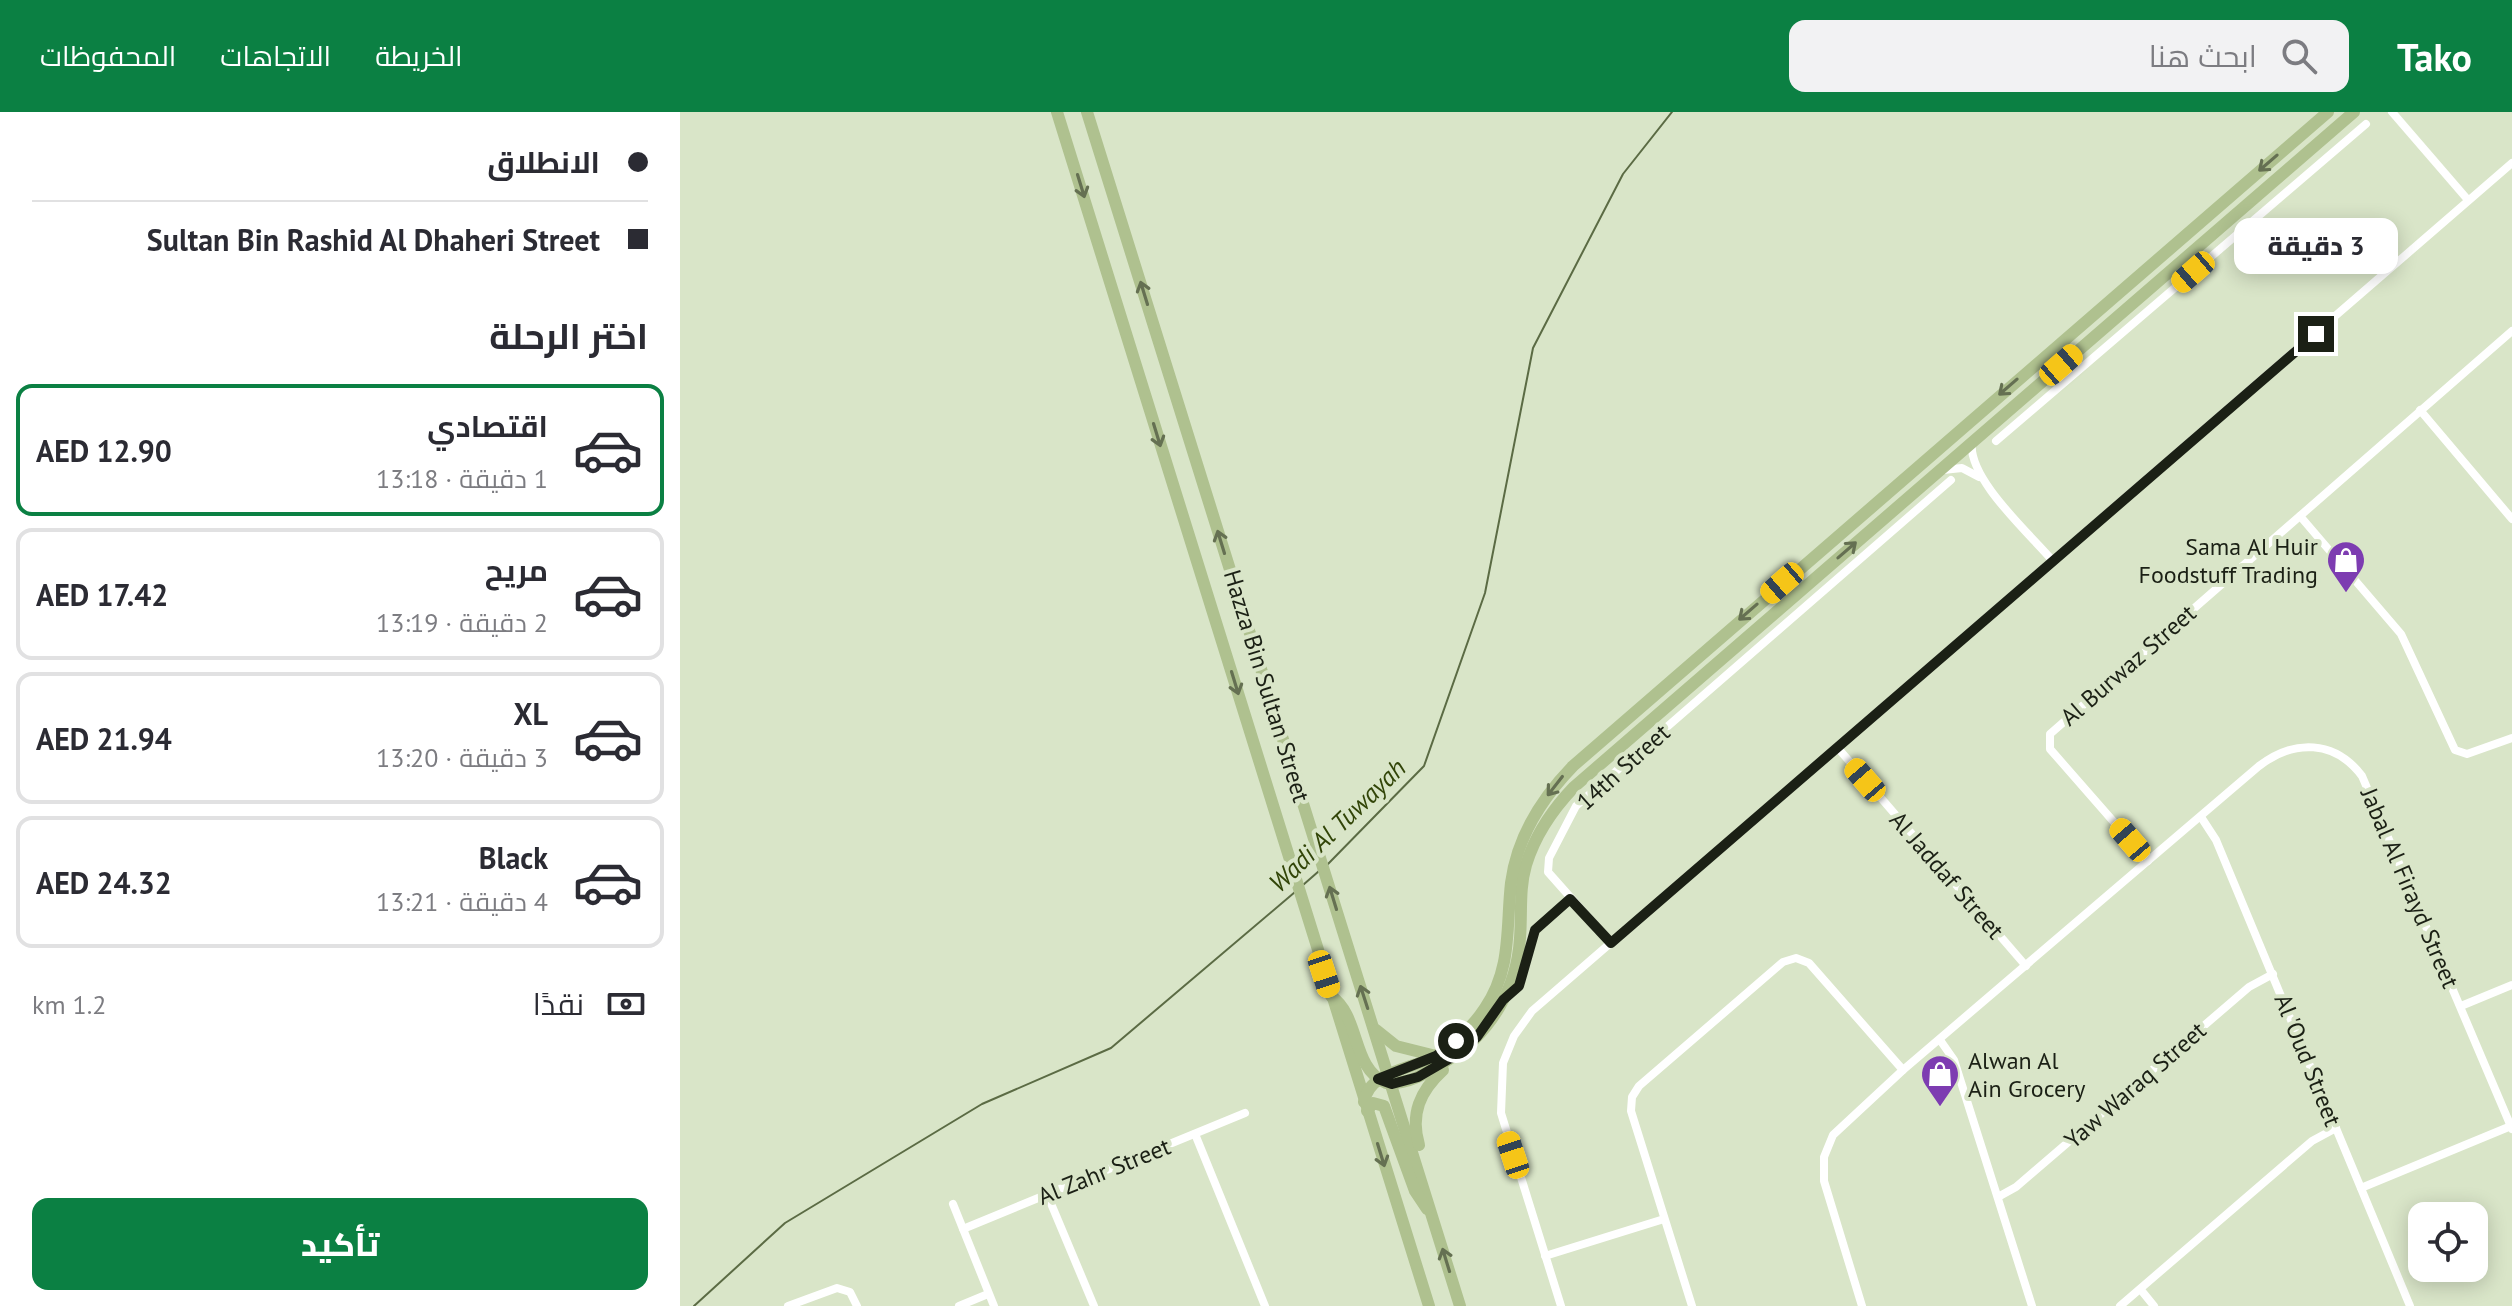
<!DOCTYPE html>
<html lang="ar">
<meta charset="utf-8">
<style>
:root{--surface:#fff;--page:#f2f2f3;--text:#2b2b33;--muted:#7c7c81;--line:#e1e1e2;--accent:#0b8043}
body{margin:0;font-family:"PT Sans",Cairo,sans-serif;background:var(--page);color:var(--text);direction:rtl;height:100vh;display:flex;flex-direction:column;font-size:30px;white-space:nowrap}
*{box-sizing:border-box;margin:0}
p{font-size:26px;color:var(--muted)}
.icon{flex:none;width:44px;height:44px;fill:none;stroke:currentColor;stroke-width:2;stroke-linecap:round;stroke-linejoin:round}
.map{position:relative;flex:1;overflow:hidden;direction:ltr}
.details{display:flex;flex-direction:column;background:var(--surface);width:680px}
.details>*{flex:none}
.top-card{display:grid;align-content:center;height:176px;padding:0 32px;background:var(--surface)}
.buttons{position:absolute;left:1728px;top:1090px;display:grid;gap:16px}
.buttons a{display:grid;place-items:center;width:80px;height:80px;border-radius:16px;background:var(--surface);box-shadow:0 4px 20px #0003;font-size:40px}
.end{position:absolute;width:36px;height:36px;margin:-18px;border:10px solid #1b2015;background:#fff;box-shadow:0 0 0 4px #fff}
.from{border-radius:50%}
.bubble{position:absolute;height:56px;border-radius:16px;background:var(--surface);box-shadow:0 4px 20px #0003;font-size:26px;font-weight:800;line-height:56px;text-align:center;direction:rtl}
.car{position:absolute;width:24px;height:48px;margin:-24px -12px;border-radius:10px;box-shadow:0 0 6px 2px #0007;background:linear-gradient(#f5c518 24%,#345 0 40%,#f5c518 0 76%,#345 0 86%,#f5c518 0)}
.top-card b{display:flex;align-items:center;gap:28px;height:76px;font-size:30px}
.top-card b+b{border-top:2px solid var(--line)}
.top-card i{width:20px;height:20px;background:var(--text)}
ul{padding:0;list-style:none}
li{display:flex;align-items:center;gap:24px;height:132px;margin:0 16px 12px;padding:0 16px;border:4px solid var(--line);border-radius:16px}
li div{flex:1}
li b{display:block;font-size:30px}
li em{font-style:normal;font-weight:800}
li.active{border-color:var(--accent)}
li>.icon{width:72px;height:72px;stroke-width:1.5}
h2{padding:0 32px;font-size:36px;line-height:96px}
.pay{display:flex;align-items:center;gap:20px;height:88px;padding:0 32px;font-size:30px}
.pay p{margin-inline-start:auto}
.button{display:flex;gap:16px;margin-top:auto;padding:16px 32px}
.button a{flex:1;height:92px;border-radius:16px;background:var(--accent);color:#fff;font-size:32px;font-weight:800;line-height:92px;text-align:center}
header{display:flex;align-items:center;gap:48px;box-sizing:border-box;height:112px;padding:0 40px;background:var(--accent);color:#fff}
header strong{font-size:38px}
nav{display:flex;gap:44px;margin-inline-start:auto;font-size:28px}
.search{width:560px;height:72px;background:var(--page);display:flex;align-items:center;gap:20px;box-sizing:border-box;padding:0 28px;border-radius:16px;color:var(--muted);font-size:30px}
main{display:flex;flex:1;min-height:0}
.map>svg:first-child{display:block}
</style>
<header>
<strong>Tako</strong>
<div class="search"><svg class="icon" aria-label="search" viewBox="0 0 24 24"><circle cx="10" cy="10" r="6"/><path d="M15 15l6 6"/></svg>ابحث هنا</div>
<nav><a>الخريطة</a><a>الاتجاهات</a><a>المحفوظات</a></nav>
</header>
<main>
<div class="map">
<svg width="1832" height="1194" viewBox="0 0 1832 1194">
<rect width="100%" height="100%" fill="#d9e5c8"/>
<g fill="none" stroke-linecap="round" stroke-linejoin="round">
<g stroke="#5b6b44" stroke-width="2">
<path d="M647,753L744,654L805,481L853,236L943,62L992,0"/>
<path d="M623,773L639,759"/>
<path d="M14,1194L105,1111L302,992L431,936L615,780"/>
</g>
<g stroke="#fff" stroke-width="8">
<path d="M1712,0L1788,88"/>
<path d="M1740,298L1832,407"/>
<path d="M1316,329L1686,12"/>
<path d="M1292,330C1287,366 1349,421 1372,448"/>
<path d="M1263,358L1282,356L1299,365"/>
<path d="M1620,404L1721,522L1775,638L1787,642L1832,626"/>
<path d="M1157,635L1346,854"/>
<path d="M1521,705L1536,728L1730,1194"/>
<path d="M1468,749L1370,637V622L1832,219"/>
<path d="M931,831L868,760L869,746L896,694L1271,368"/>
<path d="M824,888L839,874L855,818L890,787"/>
<path d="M1781,894L1832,873"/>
<path d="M1260,928L1274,948L1352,1194"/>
<path d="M515,1022L585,1194"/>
<path d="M1681,1076L1831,1014"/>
<path d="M367,1082L414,1194"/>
<path d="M1318,1085L1336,1075L1569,875L1593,862"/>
<path d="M273,1092L314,1194"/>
<path d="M283,1117L565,1001"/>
<path d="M865,1144L984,1107"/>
<path d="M1461,1178L1474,1194"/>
<path d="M108,1194L157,1176L170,1180L177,1194"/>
<path d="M279,1194L308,1182"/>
<path d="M881,1194L821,1001L823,951L834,924L852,899L1832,51"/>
<path d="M1012,1194L951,999L952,985L959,974L1103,850L1116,846L1129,851L1223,958"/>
<path d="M1182,1194L1144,1069V1045L1153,1023L1223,958L1579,654C1614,627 1655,628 1682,664L1832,1017"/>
<path d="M1440,1194L1632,1029L1656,1016"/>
</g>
<g stroke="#afc18f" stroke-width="12">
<path d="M377,0L749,1194"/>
<path d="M407,0L780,1194"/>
<path d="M651,884C681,905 671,956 706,971C729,973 750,959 768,948C811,921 837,876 840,826C842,801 839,777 846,753C855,723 873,697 894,675L1674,0"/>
<path d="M696,918L716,934L756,944"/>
<path d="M684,990C689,958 733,958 757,943C776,931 793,914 805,896C832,857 826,815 831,771C837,725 861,687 893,654L1648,0"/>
<path d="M687,999L693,991L704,994L735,1079L747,1097"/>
<path d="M739,1033C730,1002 740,979 763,958"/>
</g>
</g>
<defs><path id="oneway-shaft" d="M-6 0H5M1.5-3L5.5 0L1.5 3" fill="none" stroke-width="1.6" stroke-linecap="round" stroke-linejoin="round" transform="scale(2)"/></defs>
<g stroke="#657052">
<use href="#oneway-shaft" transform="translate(1588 51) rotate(139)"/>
<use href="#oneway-shaft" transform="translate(401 74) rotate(73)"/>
<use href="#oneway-shaft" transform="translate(464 181) rotate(-107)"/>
<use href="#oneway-shaft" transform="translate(1328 275) rotate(139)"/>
<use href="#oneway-shaft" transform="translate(477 323) rotate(73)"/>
<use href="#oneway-shaft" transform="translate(541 430) rotate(-107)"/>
<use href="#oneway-shaft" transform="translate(1167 438) rotate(-41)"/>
<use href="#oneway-shaft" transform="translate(1068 500) rotate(139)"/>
<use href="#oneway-shaft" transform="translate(555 571) rotate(73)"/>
<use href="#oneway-shaft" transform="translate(875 674) rotate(128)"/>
<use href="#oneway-shaft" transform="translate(653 786) rotate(-107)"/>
<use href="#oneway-shaft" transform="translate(684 885) rotate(-108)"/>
<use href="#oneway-shaft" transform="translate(701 1043) rotate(73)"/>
<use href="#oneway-shaft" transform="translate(766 1148) rotate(-107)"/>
</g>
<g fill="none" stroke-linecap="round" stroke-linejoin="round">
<path stroke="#1b2015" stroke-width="10" d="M776,929L756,944L698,967L712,972L738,965L776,943L797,925L823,888L839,874L855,818L890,787L931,831L1636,222"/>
</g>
<defs>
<g id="shop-pin" transform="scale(2)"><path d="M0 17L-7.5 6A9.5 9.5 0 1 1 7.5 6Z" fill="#7d3cb1" stroke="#d9e5c8"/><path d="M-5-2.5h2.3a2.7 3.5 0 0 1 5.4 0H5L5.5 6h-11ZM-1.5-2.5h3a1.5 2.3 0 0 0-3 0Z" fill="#fff"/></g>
</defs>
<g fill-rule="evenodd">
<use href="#shop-pin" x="1666" y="448"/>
<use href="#shop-pin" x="1260" y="962"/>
</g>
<g text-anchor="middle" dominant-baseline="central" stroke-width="8" stroke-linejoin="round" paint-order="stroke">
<g font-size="24" fill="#1b2015" stroke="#d9e5c8" text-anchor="end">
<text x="1638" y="434">Sama Al Huir<tspan x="1638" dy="28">Foodstuff Trading</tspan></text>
<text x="1288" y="948" text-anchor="start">Alwan Al<tspan x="1288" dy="28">Ain Grocery</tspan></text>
</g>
<g font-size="24" fill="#1b2015" stroke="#d9e5c8">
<text transform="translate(1448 553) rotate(-41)">Al Burwaz Street</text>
<text transform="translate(587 574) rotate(73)">Hazza Bin Sultan Street</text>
<text transform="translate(943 655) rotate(-42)">14th Street</text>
<text transform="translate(1267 763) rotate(49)">Al Jaddaf Street</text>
<text transform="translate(1730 776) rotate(67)">Jabal Al Firayd Street</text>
<text transform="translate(1628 948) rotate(68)">Al 'Oud Street</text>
<text transform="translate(1455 973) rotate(-41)">Yaw Waraq Street</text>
<text transform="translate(424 1059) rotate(-22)">Al Zahr Street</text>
</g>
<g font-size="26" font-style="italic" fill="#324508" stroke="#d9e5c8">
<text transform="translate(657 713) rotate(-44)">Wadi Al Tuwayah</text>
</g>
</g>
</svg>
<div class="buttons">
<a><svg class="icon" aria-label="locate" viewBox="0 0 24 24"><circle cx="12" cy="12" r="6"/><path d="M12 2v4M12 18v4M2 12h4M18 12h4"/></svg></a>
</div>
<i class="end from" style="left:776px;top:929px"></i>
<i class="end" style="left:1636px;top:222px"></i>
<div class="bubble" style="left:1554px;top:106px;width:164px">3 دقيقة</div>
<i class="car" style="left:1513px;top:160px;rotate:229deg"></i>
<i class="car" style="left:1381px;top:253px;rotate:49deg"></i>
<i class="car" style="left:1102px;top:471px;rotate:229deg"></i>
<i class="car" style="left:1185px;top:668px;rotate:319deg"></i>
<i class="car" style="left:1450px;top:728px;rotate:319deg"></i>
<i class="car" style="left:644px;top:862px;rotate:162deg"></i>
<i class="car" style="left:833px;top:1043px;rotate:342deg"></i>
</div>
<section class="details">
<div class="top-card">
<b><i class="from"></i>الانطلاق</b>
<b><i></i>Sultan Bin Rashid Al Dhaheri Street</b>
</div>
<h2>اختر الرحلة</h2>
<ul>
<li class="active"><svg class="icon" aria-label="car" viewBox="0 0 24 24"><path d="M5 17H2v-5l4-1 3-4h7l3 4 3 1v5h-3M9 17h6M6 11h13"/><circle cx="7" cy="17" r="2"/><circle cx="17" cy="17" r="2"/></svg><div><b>اقتصادي</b><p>1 دقيقة · 13:18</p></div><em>AED 12.90</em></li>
<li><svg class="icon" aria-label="car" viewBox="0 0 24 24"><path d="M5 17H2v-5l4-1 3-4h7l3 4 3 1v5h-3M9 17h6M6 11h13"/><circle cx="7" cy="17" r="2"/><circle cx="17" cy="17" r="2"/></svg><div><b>مريح</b><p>2 دقيقة · 13:19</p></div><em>AED 17.42</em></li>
<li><svg class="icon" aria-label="car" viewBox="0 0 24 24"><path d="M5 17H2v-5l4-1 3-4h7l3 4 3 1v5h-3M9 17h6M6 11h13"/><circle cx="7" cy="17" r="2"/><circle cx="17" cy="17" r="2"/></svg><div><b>XL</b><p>3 دقيقة · 13:20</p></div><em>AED 21.94</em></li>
<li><svg class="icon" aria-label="car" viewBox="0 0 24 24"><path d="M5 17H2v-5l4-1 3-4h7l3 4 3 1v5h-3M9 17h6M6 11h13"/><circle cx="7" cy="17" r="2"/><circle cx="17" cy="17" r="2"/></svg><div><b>Black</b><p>4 دقيقة · 13:21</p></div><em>AED 24.32</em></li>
</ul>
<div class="pay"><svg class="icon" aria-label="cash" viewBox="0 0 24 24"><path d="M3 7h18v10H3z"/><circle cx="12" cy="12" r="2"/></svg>نقدًا<p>1.2 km</p></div>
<div class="button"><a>تأكيد</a></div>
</section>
</main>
